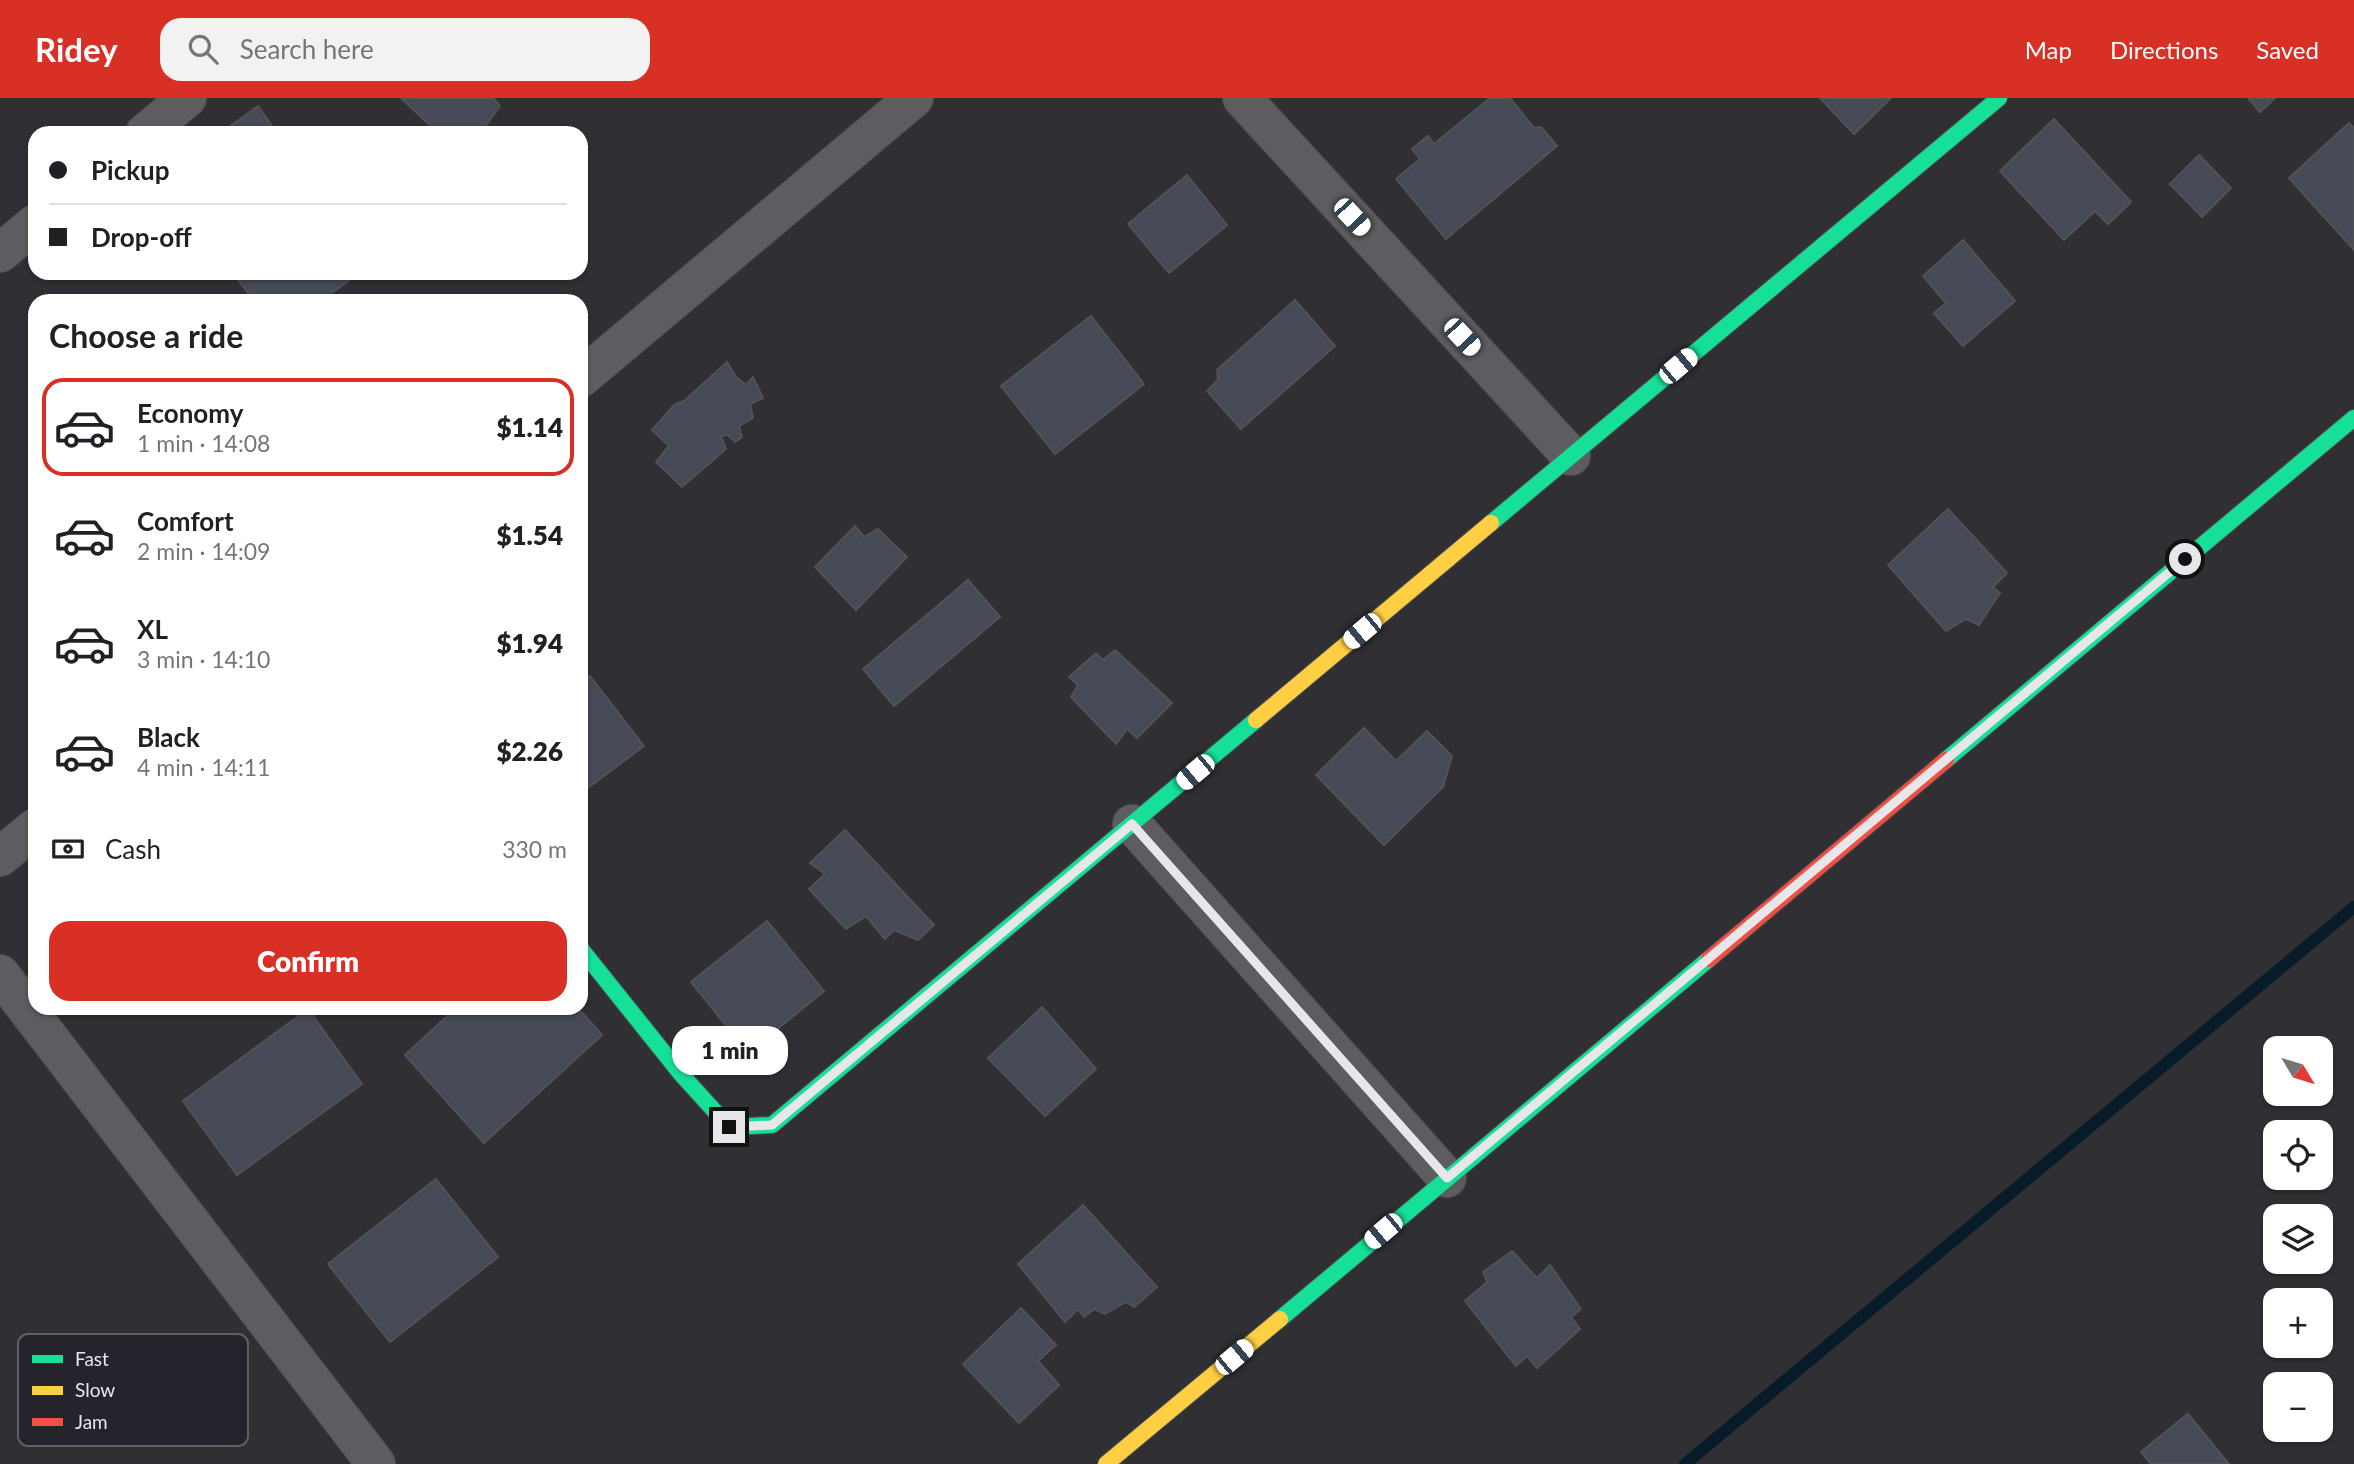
<!DOCTYPE html>
<meta charset="utf-8">
<style>
:root{--surface:#fff;--page:#f2f2f2;--text:#202124;--muted:#757577;--line:#e0e0e0;--accent:#d93025}
body{margin:0;font-family:Lato,sans-serif;background:var(--page);color:var(--text);height:100vh;display:flex;flex-direction:column;font-size:26px;white-space:nowrap}
*{box-sizing:border-box;margin:0}
p{font-size:23px;color:var(--muted)}
.icon{flex:none;width:38px;height:38px;fill:none;stroke:currentColor;stroke-width:2;stroke-linecap:round;stroke-linejoin:round}
.map{position:relative;flex:1;overflow:hidden}
.panel{position:absolute;left:28px;top:196px;width:560px;height:721px;display:flex;flex-direction:column;background:var(--surface);border-radius:21px;box-shadow:0 2px 5px #0004}
.panel>*{flex:none}
.top-card{position:absolute;left:28px;top:28px;width:560px;height:154px;border-radius:21px;box-shadow:0 2px 5px #0004;display:grid;align-content:center;height:154px;padding:0 21px;background:var(--surface)}
.needle{width:46px;rotate:128deg}
.tools{position:absolute;left:2263px;top:938px;display:grid;gap:14px}
.tools a{display:grid;place-items:center;width:70px;height:70px;border-radius:14px;background:var(--surface);box-shadow:0 2px 5px #0004;font-size:35px}
.end{position:absolute;width:32px;height:32px;margin:-16px;border:9px solid #e7e6eb;background:#111;box-shadow:0 0 0 4px #111}
.from{border-radius:50%}
.bubble{position:absolute;height:49px;border-radius:21px;background:var(--surface);box-shadow:0 2px 5px #0004;font-size:23px;font-weight:800;line-height:49px;text-align:center}
.car{position:absolute;width:21px;height:42px;margin:-21px -10px;border-radius:9px;box-shadow:0 0 5px 2px #0007;background:linear-gradient(#fff 24%,#345 0 40%,#fff 0 76%,#345 0 86%,#fff 0)}
.top-card b{display:flex;align-items:center;gap:24px;height:66px;font-size:26px}
.top-card b+b{border-top:2px solid var(--line)}
.top-card i{width:18px;height:18px;background:var(--text)}
ul{padding:0;list-style:none}
li{display:flex;align-items:center;gap:21px;height:98px;margin:0 14px 10px;padding:0 7px;border:4px solid transparent;border-radius:21px}
li div{flex:1}
li b{display:block;font-size:26px}
li em{font-style:normal;font-weight:800}
li.selected{border-color:var(--accent)}
li>.icon{width:63px;height:63px;stroke-width:1.5}
h2{padding:0 21px;font-size:32px;line-height:84px}
.pay{display:flex;align-items:center;gap:18px;height:77px;padding:0 21px;font-size:26px}
.pay p{margin-inline-start:auto}
.button{display:flex;gap:14px;margin-top:auto;padding:14px 21px}
.button a{flex:1;height:80px;border-radius:21px;background:var(--accent);color:#fff;font-size:28px;font-weight:800;line-height:80px;text-align:center}
header{display:flex;align-items:center;gap:42px;box-sizing:border-box;height:98px;padding:0 35px;background:var(--accent);color:#fff}
header strong{font-size:33px}
nav{display:flex;gap:38px;margin-inline-start:auto;font-size:24px}
.search{width:490px;height:63px;background:var(--page);display:flex;align-items:center;gap:18px;box-sizing:border-box;padding:0 24px;border-radius:21px;color:var(--muted);font-size:26px}
.map>svg:first-child{display:block}
</style>
<header>
<strong>Ridey</strong>
<div class="search"><svg class="icon" aria-label="search" viewBox="0 0 24 24"><circle cx="10" cy="10" r="6"/><path d="M15 15l6 6"/></svg>Search here</div>
<nav><a>Map</a><a>Directions</a><a>Saved</a></nav>
</header>
<div class="map">
<svg width="2354" height="1366" viewBox="0 0 2354 1366">
<rect width="100%" height="100%" fill="#302f33"/>
<g fill="none" stroke-linecap="round" stroke-linejoin="round">
<path stroke="#071c28" stroke-width="12" d="M1685,1366L2354,809"/>
</g>
<g fill="#464956" stroke="#525256" stroke-width="2">
<path d="M401,0H493L500,8L480,35H438Z"/>
<path d="M1490,0H1510L1534,30L1541,29L1557,48L1446,141L1396,81L1420,61L1412,51L1428,38L1434,46Z"/>
<path d="M1820,0H1891L1854,36Z"/>
<path d="M2248,0H2275L2260,14Z"/>
<path d="M258,8L277,35H221Z"/>
<path d="M2054,21L2131,104L2108,126L2095,113L2064,142L2000,73Z"/>
<path d="M2349,25L2354,30V152L2289,80Z"/>
<path d="M2199,57L2231,90L2202,119L2170,86Z"/>
<path d="M1187,77L1227,127L1169,175L1128,126Z"/>
<path d="M1963,142L2015,203L1963,248L1934,215L1946,205L1923,178Z"/>
<path d="M233,175H359L321,203H254Z"/>
<path d="M376,199L389,201L390,203H372Z"/>
<path d="M1295,202L1335,248L1241,331L1207,293L1218,282L1217,272Z"/>
<path d="M1091,218L1144,286L1055,356L1001,288Z"/>
<path d="M727,264L736,279L746,287L753,279L763,300L750,306L753,320L739,328L742,339L735,344L728,337L721,338L726,351L682,389L656,364L669,348L652,332L675,306L684,303Z"/>
<path d="M1948,411L2007,475L1993,489L2000,495L1979,527L1966,521L1946,533L1888,467Z"/>
<path d="M855,428L864,439L878,431L907,459L856,512L815,469Z"/>
<path d="M968,482L1000,519L894,608L863,571Z"/>
<path d="M1115,552L1172,605L1137,640L1127,631L1116,646L1071,599L1078,587L1069,579L1096,555L1103,562Z"/>
<path d="M590,578L644,648L581,695V585Z"/>
<path d="M1364,630L1396,663L1427,633L1452,658L1443,689L1384,747L1316,677Z"/>
<path d="M845,732L934,827L918,842L894,832L885,841L866,818L846,831L809,791L825,776L810,765Z"/>
<path d="M767,823L824,893L748,955L691,884Z"/>
<path d="M1042,909L1096,971L1045,1018L988,960Z"/>
<path d="M456,910H578L602,937L484,1045L405,957Z"/>
<path d="M308,911L362,986L237,1077L183,1003Z"/>
<path d="M436,1081L498,1159L390,1244L328,1166Z"/>
<path d="M1083,1107L1157,1189L1134,1209L1126,1204L1105,1216L1094,1211L1084,1219L1078,1211L1065,1224L1018,1166Z"/>
<path d="M1512,1153L1537,1180L1550,1167L1581,1211L1571,1219L1580,1231L1537,1270L1527,1258L1516,1268L1465,1203L1487,1184L1483,1174Z"/>
<path d="M1021,1210L1056,1247L1038,1263L1059,1287L1019,1325L963,1266Z"/>
<path d="M2188,1316L2229,1366H2151L2141,1354Z"/>
</g>
<g fill="none" stroke-linecap="round" stroke-linejoin="round">
<g stroke="#4e4d51" stroke-width="40">
<g id="street">
<path d="M1242,0L1571,358"/>
<path d="M145,35L187,0"/>
<path d="M0,155L35,126"/>
<path d="M581,280L914,0"/>
<path d="M1132,726L1447,1080"/>
<path d="M0,759L35,730"/>
<path d="M0,876L376,1366"/>
</g>
</g>
<g stroke="#4e4d51" stroke-width="18">
<g id="fast">
<path d="M1491,425L1999,0"/>
<path d="M1946,662L2354,320"/>
<path d="M581,851L681,976L729,1029L772,1027L1256,622"/>
<path d="M1280,1221L1709,861"/>
</g>
</g>
<g stroke="#4e4d51" stroke-width="18">
<g id="slow">
<path d="M1256,622L1491,425"/>
<path d="M1106,1366L1280,1221"/>
</g>
</g>
<g stroke="#4e4d51" stroke-width="18">
<path id="jam" d="M1709,861L1946,662"/>
</g>
<use href="#street" stroke="#5d5c60" stroke-width="38"/>
<use href="#fast" stroke="#16e098" stroke-width="16"/>
<use href="#slow" stroke="#ffcf43" stroke-width="16"/>
<use href="#jam" stroke="#f24e42" stroke-width="16"/>
</g>
<g fill="none" stroke-linecap="round" stroke-linejoin="round">
<path stroke="#e7e6eb" stroke-width="9" d="M729,1029L772,1027L1132,726L1447,1080L2185,461"/>
</g>
<rect x="18" y="1236" width="230" height="112" rx="10" fill="#25232b" stroke="#5f5e65" stroke-width="2"/>
<rect x="32" y="1257" width="31" height="8" fill="#16e098"/>
<rect x="32" y="1288" width="31" height="9" fill="#ffcf43"/>
<rect x="32" y="1320" width="31" height="8" fill="#f24e42"/>
<g font-size="19" fill="#e7e6eb">
<text x="75" y="1268">Fast</text>
<text x="75" y="1299">Slow</text>
<text x="75" y="1331">Jam</text>
</g>
</svg>
<div class="tools">
<a><svg class="needle" viewBox="-14 -14 28 28"><path d="M0-13l5 13h-10z" fill="#e53935"/><path d="M0 13l5-13h-10z" fill="#757577"/></svg></a>
<a><svg class="icon" aria-label="locate" viewBox="0 0 24 24"><circle cx="12" cy="12" r="6"/><path d="M12 2v4M12 18v4M2 12h4M18 12h4"/></svg></a>
<a><svg class="icon" aria-label="layers" viewBox="0 0 24 24"><path d="M12 4l9 5-9 5-9-5zM3 14l9 5 9-5"/></svg></a>
<a>+</a>
<a>−</a>
</div>
<i class="end from" style="left:2185px;top:461px"></i>
<i class="end" style="left:729px;top:1029px"></i>
<div class="bubble" style="left:672px;top:928px;width:116px">1 min</div>
<i class="car" style="left:1352px;top:119px;rotate:137deg"></i>
<i class="car" style="left:1462px;top:239px;rotate:137deg"></i>
<i class="car" style="left:1678px;top:268px;rotate:50deg"></i>
<i class="car" style="left:1362px;top:533px;rotate:230deg"></i>
<i class="car" style="left:1195px;top:674px;rotate:230deg"></i>
<i class="car" style="left:1383px;top:1133px;rotate:230deg"></i>
<i class="car" style="left:1234px;top:1259px;rotate:50deg"></i>
<div class="top-card">
<b><i class="from"></i>Pickup</b>
<b><i></i>Drop-off</b>
</div>
<section class="panel">
<h2>Choose a ride</h2>
<ul>
<li class="selected"><svg class="icon" aria-label="car" viewBox="0 0 24 24"><path d="M5 17H2v-5l4-1 3-4h7l3 4 3 1v5h-3M9 17h6M6 11h13"/><circle cx="7" cy="17" r="2"/><circle cx="17" cy="17" r="2"/></svg><div><b>Economy</b><p>1 min · 14:08</p></div><em>$1.14</em></li>
<li><svg class="icon" aria-label="car" viewBox="0 0 24 24"><path d="M5 17H2v-5l4-1 3-4h7l3 4 3 1v5h-3M9 17h6M6 11h13"/><circle cx="7" cy="17" r="2"/><circle cx="17" cy="17" r="2"/></svg><div><b>Comfort</b><p>2 min · 14:09</p></div><em>$1.54</em></li>
<li><svg class="icon" aria-label="car" viewBox="0 0 24 24"><path d="M5 17H2v-5l4-1 3-4h7l3 4 3 1v5h-3M9 17h6M6 11h13"/><circle cx="7" cy="17" r="2"/><circle cx="17" cy="17" r="2"/></svg><div><b>XL</b><p>3 min · 14:10</p></div><em>$1.94</em></li>
<li><svg class="icon" aria-label="car" viewBox="0 0 24 24"><path d="M5 17H2v-5l4-1 3-4h7l3 4 3 1v5h-3M9 17h6M6 11h13"/><circle cx="7" cy="17" r="2"/><circle cx="17" cy="17" r="2"/></svg><div><b>Black</b><p>4 min · 14:11</p></div><em>$2.26</em></li>
</ul>
<div class="pay"><svg class="icon" aria-label="cash" viewBox="0 0 24 24"><path d="M3 7h18v10H3z"/><circle cx="12" cy="12" r="2"/></svg>Cash<p>330 m</p></div>
<div class="button"><a>Confirm</a></div>
</section>
</div>
